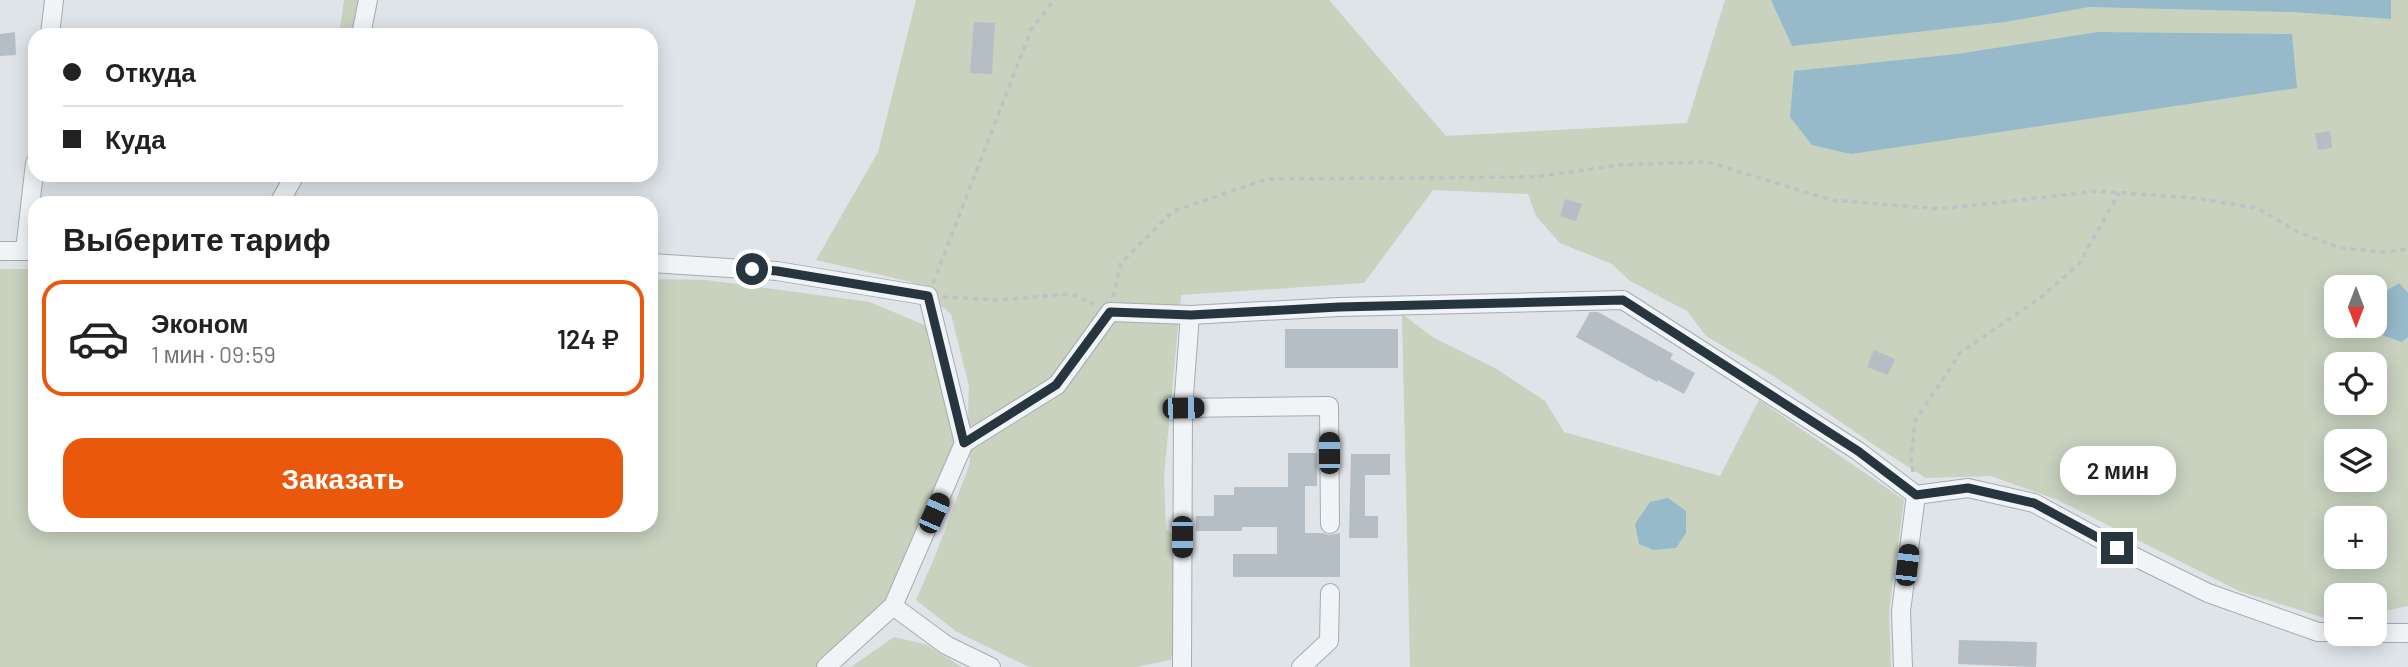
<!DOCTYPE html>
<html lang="ru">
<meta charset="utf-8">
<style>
:root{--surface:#fff;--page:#f6f6f6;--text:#222;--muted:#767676;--line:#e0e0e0;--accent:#ea580c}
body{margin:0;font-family:Barlow,sans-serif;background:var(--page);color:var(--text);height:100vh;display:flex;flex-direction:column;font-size:26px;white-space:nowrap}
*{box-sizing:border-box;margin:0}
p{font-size:23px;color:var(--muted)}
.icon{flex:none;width:38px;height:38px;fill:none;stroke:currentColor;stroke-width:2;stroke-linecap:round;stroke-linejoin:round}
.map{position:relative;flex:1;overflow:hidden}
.side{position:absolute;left:28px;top:196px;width:630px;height:336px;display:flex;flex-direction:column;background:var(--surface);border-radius:21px;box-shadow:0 4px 18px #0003}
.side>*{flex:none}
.top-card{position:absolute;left:28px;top:28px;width:630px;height:154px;border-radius:21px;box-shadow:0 4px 18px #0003;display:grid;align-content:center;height:154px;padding:0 35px;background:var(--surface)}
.needle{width:46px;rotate:180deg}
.fabs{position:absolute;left:2324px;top:275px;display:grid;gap:14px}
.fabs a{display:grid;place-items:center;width:63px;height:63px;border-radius:14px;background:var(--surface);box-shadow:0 4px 18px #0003;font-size:35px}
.end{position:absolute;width:32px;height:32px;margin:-16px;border:9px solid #27353f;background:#fff;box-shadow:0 0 0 4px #fff}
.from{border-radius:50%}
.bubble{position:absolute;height:49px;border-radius:21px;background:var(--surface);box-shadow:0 4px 18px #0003;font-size:23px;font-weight:600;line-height:49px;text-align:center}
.car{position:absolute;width:21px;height:42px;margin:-21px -10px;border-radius:9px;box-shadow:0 0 5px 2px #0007;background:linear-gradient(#222 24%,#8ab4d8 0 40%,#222 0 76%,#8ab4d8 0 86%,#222 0)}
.top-card b{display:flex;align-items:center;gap:24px;height:66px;font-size:26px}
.top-card b+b{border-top:2px solid var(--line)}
.top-card i{width:18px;height:18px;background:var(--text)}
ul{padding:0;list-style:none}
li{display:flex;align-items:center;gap:21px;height:116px;margin:0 14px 10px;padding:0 21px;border:4px solid transparent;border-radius:21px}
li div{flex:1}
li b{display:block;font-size:26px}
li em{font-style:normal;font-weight:600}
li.on{border-color:var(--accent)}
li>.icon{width:63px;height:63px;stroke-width:1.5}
h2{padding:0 35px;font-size:32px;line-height:84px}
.action{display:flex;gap:14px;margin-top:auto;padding:14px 35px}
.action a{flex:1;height:80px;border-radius:21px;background:var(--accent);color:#fff;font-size:28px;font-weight:600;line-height:80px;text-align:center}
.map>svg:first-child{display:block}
</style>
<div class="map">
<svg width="2408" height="667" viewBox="0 0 2408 667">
<rect width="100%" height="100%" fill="#dee4e8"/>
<g fill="#c8d2bf" fill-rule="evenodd">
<path d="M344,0H359L352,35H339Z"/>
<path d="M916,0H1329L1446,136L1687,123L1725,0H2408V606L2375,613V595H2336V621H2334L2239,591L2058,500L1991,476L1926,478L1880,449L1775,377L1706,336L1687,311L1630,281L1612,264L1560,243L1536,216L1528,194L1433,190L1364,283L1181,295L1164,476L1166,529L1175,536L1177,630L1171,660L1136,667H1029L957,632L916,600L936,554L970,463L968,417L969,386L951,314L911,282L816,260L878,152ZM2336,287H2375V326H2336ZM2336,364H2375V402H2336ZM2336,441H2375V480H2336ZM2336,518H2375V556H2336Z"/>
<path d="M0,269H35V525H651V279L706,280L870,302L929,327L956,443L887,601L816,667H0Z"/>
<path d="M1402,314L1434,338L1495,368L1545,401L1564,432L1720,476L1759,400L1904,500L1889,611L1891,667H1410Z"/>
<path d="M894,637L925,644L962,667H851Z"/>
</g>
<g fill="#97baca">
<path d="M1771,0H2391V19L2292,12L2089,7L2005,22L1792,46Z"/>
<path d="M2098,32L2292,34L2297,88L1851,154L1812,145L1790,117L1794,71L1957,54Z"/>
<path d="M2399,283L2408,293V337L2402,342L2356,326H2375V298Z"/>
<path d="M1668,498L1686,511V533L1676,548L1654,550L1639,544L1635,524L1650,502Z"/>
</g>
<g fill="#b5bec5">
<path d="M974,22L995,23L992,74L970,73Z"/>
<path d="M15,32L16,55L0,56V34Z"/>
<path d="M2330,131L2332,148L2318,150L2315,133Z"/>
<path d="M1565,199L1582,204L1576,221L1560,216Z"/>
<path d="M1590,312H1598L1673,354L1670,359L1695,373L1684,394L1658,380L1657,382L1576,337Z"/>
<rect x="1285" y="329" width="113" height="39"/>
<path d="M1874,350L1895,359L1888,375L1867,367Z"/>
<path d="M1288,453H1317V486H1305V533H1323L1329,535L1340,533V577H1233V554H1277V527H1242V531H1196V516H1214V495H1234V487H1288Z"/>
<path d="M1351,454H1390V475H1365V516H1378V538H1349Z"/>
<path d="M1959,640L2037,642L2036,667L1958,664Z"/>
</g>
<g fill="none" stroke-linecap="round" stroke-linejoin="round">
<g stroke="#a3acb2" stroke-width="20">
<g id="minor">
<path d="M50,35L54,0"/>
<path d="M361,35L368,0"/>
<path d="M279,203L295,175"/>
<path d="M0,251H35"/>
<path d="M25,251L35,163"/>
<path d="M651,263L777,271L928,296L964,443L893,606L826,667"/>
<path d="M1183,408L1329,406L1330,524"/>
<path d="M964,443L1057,385L1110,312L1190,315L1339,307L1623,300L1858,451L1916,495L1901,611L1903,667"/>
<path d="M1916,495L1968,488L2034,503L2117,548L2208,593L2318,632H2336"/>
<path d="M893,606L946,645L991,667"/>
<path d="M2375,633H2408"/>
<path d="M1182,667L1183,408L1190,315"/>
<path d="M1301,667L1329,641L1330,593"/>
</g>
</g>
<g stroke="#bcc2c6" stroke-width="3.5" stroke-dasharray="5 5" stroke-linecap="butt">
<path d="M933,283L1031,30L1054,0"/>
<path d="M943,297L998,300L1071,294L1094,304"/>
<path d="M1113,297L1121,263L1173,211L1267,179L1534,177L1620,165L1708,162L1831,200L1941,209L2098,191L2194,198L2257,208L2298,232L2340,248L2386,252L2408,249"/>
<path d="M1913,472L1911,459L1915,421L1960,353L2040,298L2079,264L2119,193"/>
</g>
<use href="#minor" stroke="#f1f4f6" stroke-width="18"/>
</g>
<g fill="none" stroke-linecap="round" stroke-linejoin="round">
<path stroke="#27353f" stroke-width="9" d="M752,269L777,271L928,296L964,443L1056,385L1110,312L1191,315L1339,307L1623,300L1858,451L1916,495L1968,488L2034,503L2117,548"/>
</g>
</svg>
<div class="fabs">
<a><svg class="needle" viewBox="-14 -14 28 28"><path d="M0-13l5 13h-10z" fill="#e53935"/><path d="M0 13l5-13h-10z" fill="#767676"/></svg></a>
<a><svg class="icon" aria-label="locate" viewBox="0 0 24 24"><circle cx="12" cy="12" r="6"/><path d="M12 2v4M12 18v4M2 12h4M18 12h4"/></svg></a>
<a><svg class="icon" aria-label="layers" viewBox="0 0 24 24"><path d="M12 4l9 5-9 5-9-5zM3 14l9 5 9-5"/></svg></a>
<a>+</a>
<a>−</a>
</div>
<i class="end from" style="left:752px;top:269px"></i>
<i class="end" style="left:2117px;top:548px"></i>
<div class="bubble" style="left:2060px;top:446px;width:116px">2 мин</div>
<i class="car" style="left:1183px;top:408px;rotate:89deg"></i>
<i class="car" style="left:1329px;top:453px;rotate:0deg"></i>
<i class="car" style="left:934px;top:513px;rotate:24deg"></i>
<i class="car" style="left:1182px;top:537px;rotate:180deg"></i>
<i class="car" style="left:1907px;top:565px;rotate:7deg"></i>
<div class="top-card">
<b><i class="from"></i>Откуда</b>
<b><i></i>Куда</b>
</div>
<section class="side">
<h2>Выберите тариф</h2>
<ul>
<li class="on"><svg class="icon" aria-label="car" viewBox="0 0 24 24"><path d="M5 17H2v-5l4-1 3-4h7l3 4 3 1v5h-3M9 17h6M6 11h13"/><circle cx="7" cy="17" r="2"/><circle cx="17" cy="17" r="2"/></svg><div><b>Эконом</b><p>1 мин · 09:59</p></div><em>124 ₽</em></li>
</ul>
<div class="action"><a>Заказать</a></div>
</section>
</div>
